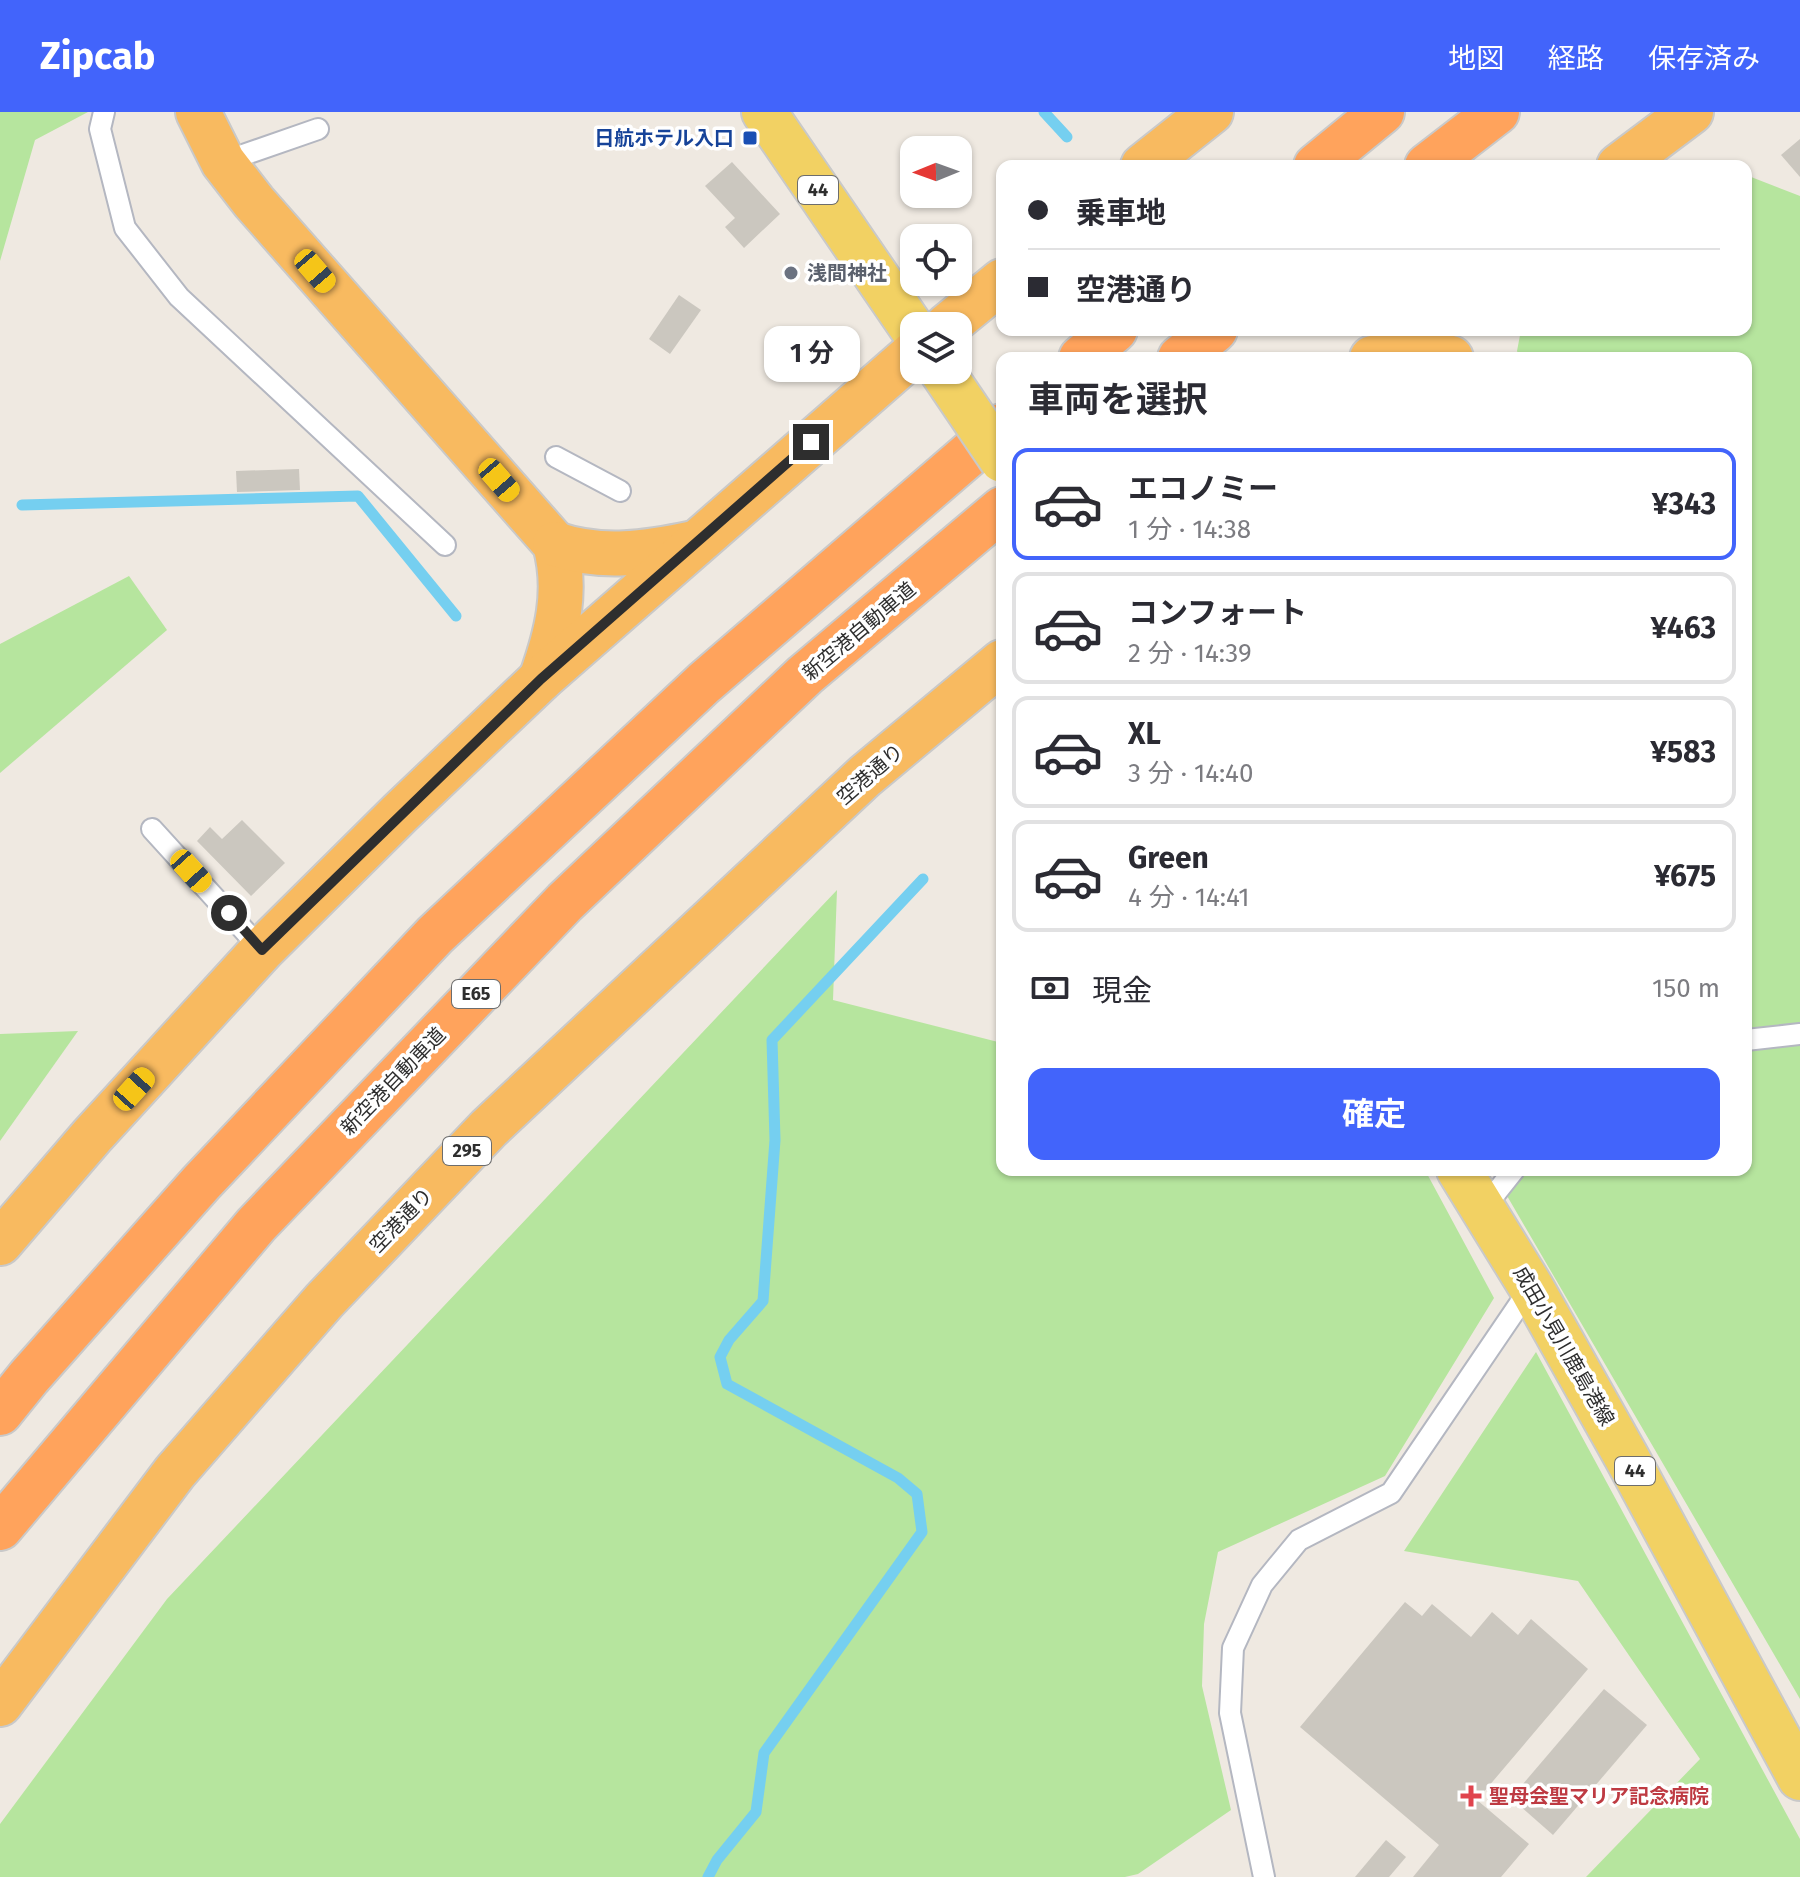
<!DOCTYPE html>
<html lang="ja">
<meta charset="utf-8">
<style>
:root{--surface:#fff;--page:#f2f2f3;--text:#2b2b33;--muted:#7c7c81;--line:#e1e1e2;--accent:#4264fb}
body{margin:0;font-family:"Fira Sans","Noto Sans JP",sans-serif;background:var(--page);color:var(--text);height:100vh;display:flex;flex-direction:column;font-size:30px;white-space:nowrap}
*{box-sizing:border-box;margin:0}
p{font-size:26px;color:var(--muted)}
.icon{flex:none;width:44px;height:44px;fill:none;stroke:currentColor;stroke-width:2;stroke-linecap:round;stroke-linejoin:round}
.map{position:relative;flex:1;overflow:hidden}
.sheet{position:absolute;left:996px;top:240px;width:756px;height:824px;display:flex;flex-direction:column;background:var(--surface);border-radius:16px;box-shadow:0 2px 6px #0004}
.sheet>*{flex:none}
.hud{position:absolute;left:996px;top:48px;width:756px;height:176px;border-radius:16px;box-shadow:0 2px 6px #0004;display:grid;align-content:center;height:176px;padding:0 32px;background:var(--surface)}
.needle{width:52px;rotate:269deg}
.fabs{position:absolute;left:900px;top:24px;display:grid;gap:16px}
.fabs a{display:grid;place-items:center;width:72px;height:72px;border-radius:16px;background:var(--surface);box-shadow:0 2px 6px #0004;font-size:40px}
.end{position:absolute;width:36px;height:36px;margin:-18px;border:10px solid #2e2e2e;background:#fff;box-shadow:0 0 0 4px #fff}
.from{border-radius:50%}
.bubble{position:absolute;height:56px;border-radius:16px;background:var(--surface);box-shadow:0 2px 6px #0004;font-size:26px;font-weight:700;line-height:56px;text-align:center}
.car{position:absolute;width:24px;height:48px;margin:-24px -12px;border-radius:10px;box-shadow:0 0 6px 2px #0007;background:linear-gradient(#f5c518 24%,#345 0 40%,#f5c518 0 76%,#345 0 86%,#f5c518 0)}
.hud b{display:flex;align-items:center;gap:28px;height:76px;font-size:30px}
.hud b+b{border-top:2px solid var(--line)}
.hud i{width:20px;height:20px;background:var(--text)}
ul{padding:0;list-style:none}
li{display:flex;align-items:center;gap:24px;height:112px;margin:0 16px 12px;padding:0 16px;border:4px solid var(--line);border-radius:16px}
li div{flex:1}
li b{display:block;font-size:30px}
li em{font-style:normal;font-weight:700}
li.on{border-color:var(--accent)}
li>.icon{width:72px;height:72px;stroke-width:1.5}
h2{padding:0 32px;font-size:36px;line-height:96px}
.pay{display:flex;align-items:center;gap:20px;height:88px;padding:0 32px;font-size:30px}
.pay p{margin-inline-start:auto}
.action{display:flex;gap:16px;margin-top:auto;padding:16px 32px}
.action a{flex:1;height:92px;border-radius:16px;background:var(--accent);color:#fff;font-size:32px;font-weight:700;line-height:92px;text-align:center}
header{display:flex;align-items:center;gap:48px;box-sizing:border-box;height:112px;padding:0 40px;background:var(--accent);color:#fff}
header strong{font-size:38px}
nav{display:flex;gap:44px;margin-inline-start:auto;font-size:28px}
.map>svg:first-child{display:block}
</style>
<header>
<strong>Zipcab</strong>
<nav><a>地図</a><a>経路</a><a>保存済み</a></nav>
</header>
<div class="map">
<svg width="1800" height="1765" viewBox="0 0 1800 1765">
<rect width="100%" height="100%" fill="#efe9e1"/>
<g fill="#b6e59e">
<path d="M0,0H88L35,28L0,149Z"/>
<path d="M1746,63L1800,84V1587L1492,1058H1746V246H1520L1517,239L1521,218H1746Z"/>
<path d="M129,464L167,518L0,661V532Z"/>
<path d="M837,778L833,888L1002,931V1058H1425L1494,1186L1385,1364L1218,1440L1204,1512L1202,1574L1231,1698L1138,1762L1125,1765H0V1712L167,1487Z"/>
<path d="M78,919L0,1029V922Z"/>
<path d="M1536,1240L1800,1727V1765H1586L1700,1647L1578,1469L1404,1439Z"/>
</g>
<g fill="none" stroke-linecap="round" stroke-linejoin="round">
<g stroke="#75cff0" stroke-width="11">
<path d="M1044,0L1067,25"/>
<path d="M22,393L358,384L456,504"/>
<path d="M708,1765L717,1748L756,1700L764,1641L922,1420L917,1382L898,1366L727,1272L720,1245L729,1228L763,1189L775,1028L772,928L923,767"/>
</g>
</g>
<g fill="#cbc7bf">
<path d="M1800,27V65L1781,43Z"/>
<path d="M732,50L780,102L744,136L725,115L735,106L705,74Z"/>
<path d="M679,183L701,198L670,242L649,227Z"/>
<path d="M299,357L300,378L237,380L236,359Z"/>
<path d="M242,708L285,751L251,784L197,729L210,715L222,727Z"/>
<path d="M1405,1490L1422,1504L1432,1492L1471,1525L1492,1500L1518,1523L1531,1507L1588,1557L1477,1688L1529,1732L1501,1765H1413L1439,1733L1300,1615Z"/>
<path d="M1604,1577L1647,1613L1553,1723L1511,1686Z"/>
<path d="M1386,1728L1406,1745L1389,1765H1355Z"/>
</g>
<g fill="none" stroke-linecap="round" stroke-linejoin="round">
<g stroke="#b4b7c1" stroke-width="24">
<g id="service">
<path d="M104,0L100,17L125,116L179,185L445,433"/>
<path d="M223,50L318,17"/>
<path d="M556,345L620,379"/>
<path d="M152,717L262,838"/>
<path d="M1746,928L1800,922"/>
<path d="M1483,1097L1514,1058"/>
<path d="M1264,1765L1230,1601L1233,1536L1262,1473L1299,1428L1391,1381L1531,1175"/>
</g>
</g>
<g stroke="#c9c9c9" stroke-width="48">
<g id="primary">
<path d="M764,0L914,219"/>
<path d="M1459,1058L1531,1175L1627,1346L1800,1666"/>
</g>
</g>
<g stroke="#c9c9c9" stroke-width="48">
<g id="trunk">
<path d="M198,0L223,50L254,90L555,432C568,479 557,522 541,567"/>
<path d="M1143,54L1211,0"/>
<path d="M1619,54L1691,0"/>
<path d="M947,214L1002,169"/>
<path d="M1372,246C1398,241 1425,237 1451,246"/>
<path d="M555,432C602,448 647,441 694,431"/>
<path d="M0,1131L92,1024L262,838L400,701L541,567L914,241"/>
<path d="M0,1592L175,1360L324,1189L489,1016L865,664L1002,550"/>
</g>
</g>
<g stroke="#c9c9c9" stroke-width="48">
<g id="motorway">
<path d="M1316,54L1382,0"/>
<path d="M1427,54L1497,0"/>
<path d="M1081,246L1115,218"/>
<path d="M1180,246L1215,218"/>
<path d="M0,1301L29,1265L201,1071L435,823L704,571L1002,314"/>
<path d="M0,1416L256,1113L565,790L805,563L1002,397"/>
</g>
</g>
<use href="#service" stroke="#fff" stroke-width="20"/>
<use href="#primary" stroke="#f2d163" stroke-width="44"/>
<use href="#trunk" stroke="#f8ba60" stroke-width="44"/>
<use href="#motorway" stroke="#ffa35c" stroke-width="44"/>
<g stroke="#c9c9c9" stroke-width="48" stroke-linecap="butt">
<path id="primary-bridge" d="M941,258L1002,348"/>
</g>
<use href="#primary-bridge" stroke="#f2d163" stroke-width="44"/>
</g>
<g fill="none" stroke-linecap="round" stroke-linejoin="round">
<path stroke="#2e2e2e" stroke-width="10" d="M229,801L262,838L541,567L811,330"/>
</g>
<rect fill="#1a4fb4" stroke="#fff" stroke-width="3" x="742" y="18" width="16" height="16" rx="4"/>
<circle fill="#6b7280" stroke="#fff" stroke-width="3" cx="791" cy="161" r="8"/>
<path fill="#e0444e" stroke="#fff" stroke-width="3" d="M1467 1672h8v8h8v8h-8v8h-8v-8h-8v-8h8z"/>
<g text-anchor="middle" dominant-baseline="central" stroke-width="7" stroke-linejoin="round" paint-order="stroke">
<g fill="#fff" stroke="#6d6d6d" stroke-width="2">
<rect x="798" y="64" width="40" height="28" rx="6"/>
<rect x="452" y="868" width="48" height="28" rx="6"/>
<rect x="443" y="1025" width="48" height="28" rx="6"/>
<rect x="1615" y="1345" width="40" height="28" rx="6"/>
</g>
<g font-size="18" font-weight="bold" fill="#2e2e2e">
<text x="818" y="78">44</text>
<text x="476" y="882">E65</text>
<text x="467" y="1039">295</text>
<text x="1635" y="1359">44</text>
</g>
<g font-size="20" font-weight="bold" fill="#164399" stroke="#fff" text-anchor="end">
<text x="734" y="26">日航ホテル入口</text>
</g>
<g font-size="20" font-weight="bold" fill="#5b616d" stroke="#fff" text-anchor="start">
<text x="807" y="161">浅間神社</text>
</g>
<g font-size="20" fill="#2e2e2e" stroke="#fff">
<text transform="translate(859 519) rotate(-40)">新空港自動車道</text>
<text transform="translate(870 662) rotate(-41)">空港通り</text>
<text transform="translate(393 969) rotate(-46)">新空港自動車道</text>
<text transform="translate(401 1108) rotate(-46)">空港通り</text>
<text transform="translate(1564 1234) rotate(60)">成田小見川鹿島港線</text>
</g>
<g font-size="20" font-weight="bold" fill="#be3a42" stroke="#fff" text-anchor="start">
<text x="1489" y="1684">聖母会聖マリア記念病院</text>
</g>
</g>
</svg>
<div class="fabs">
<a><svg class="needle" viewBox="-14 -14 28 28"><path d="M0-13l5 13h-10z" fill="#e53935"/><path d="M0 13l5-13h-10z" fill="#7c7c81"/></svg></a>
<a><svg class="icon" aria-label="locate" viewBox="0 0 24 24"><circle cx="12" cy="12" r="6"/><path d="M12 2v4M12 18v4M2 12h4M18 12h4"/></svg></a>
<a><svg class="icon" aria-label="layers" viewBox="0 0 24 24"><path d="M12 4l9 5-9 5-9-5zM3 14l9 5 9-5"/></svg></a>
</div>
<i class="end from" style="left:229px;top:801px"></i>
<i class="end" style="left:811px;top:330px"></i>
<div class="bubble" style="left:764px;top:214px;width:96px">1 分</div>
<i class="car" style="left:315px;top:159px;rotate:139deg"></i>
<i class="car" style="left:499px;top:368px;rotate:139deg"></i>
<i class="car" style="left:191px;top:759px;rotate:138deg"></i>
<i class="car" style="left:134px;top:977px;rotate:42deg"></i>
<div class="hud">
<b><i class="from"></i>乗車地</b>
<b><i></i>空港通り</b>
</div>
<section class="sheet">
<h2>車両を選択</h2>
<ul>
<li class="on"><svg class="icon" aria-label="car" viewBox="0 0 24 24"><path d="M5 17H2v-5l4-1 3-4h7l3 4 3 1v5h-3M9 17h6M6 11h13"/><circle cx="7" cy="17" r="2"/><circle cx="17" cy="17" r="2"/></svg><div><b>エコノミー</b><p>1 分 · 14:38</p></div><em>¥343</em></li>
<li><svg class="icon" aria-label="car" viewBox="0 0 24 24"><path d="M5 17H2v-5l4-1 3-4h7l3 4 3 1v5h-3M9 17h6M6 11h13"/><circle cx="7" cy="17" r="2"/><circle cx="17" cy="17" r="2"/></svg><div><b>コンフォート</b><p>2 分 · 14:39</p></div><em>¥463</em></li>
<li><svg class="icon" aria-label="car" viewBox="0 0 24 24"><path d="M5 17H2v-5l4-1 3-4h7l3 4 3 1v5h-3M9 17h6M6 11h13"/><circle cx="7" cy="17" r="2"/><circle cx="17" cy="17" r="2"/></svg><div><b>XL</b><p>3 分 · 14:40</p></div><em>¥583</em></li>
<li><svg class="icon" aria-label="car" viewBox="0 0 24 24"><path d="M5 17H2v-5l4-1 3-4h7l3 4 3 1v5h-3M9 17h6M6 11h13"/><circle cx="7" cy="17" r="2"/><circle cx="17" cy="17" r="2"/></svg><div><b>Green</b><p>4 分 · 14:41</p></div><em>¥675</em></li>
</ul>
<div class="pay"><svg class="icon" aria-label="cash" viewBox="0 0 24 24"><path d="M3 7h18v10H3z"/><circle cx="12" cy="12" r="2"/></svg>現金<p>150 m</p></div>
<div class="action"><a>確定</a></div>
</section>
</div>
